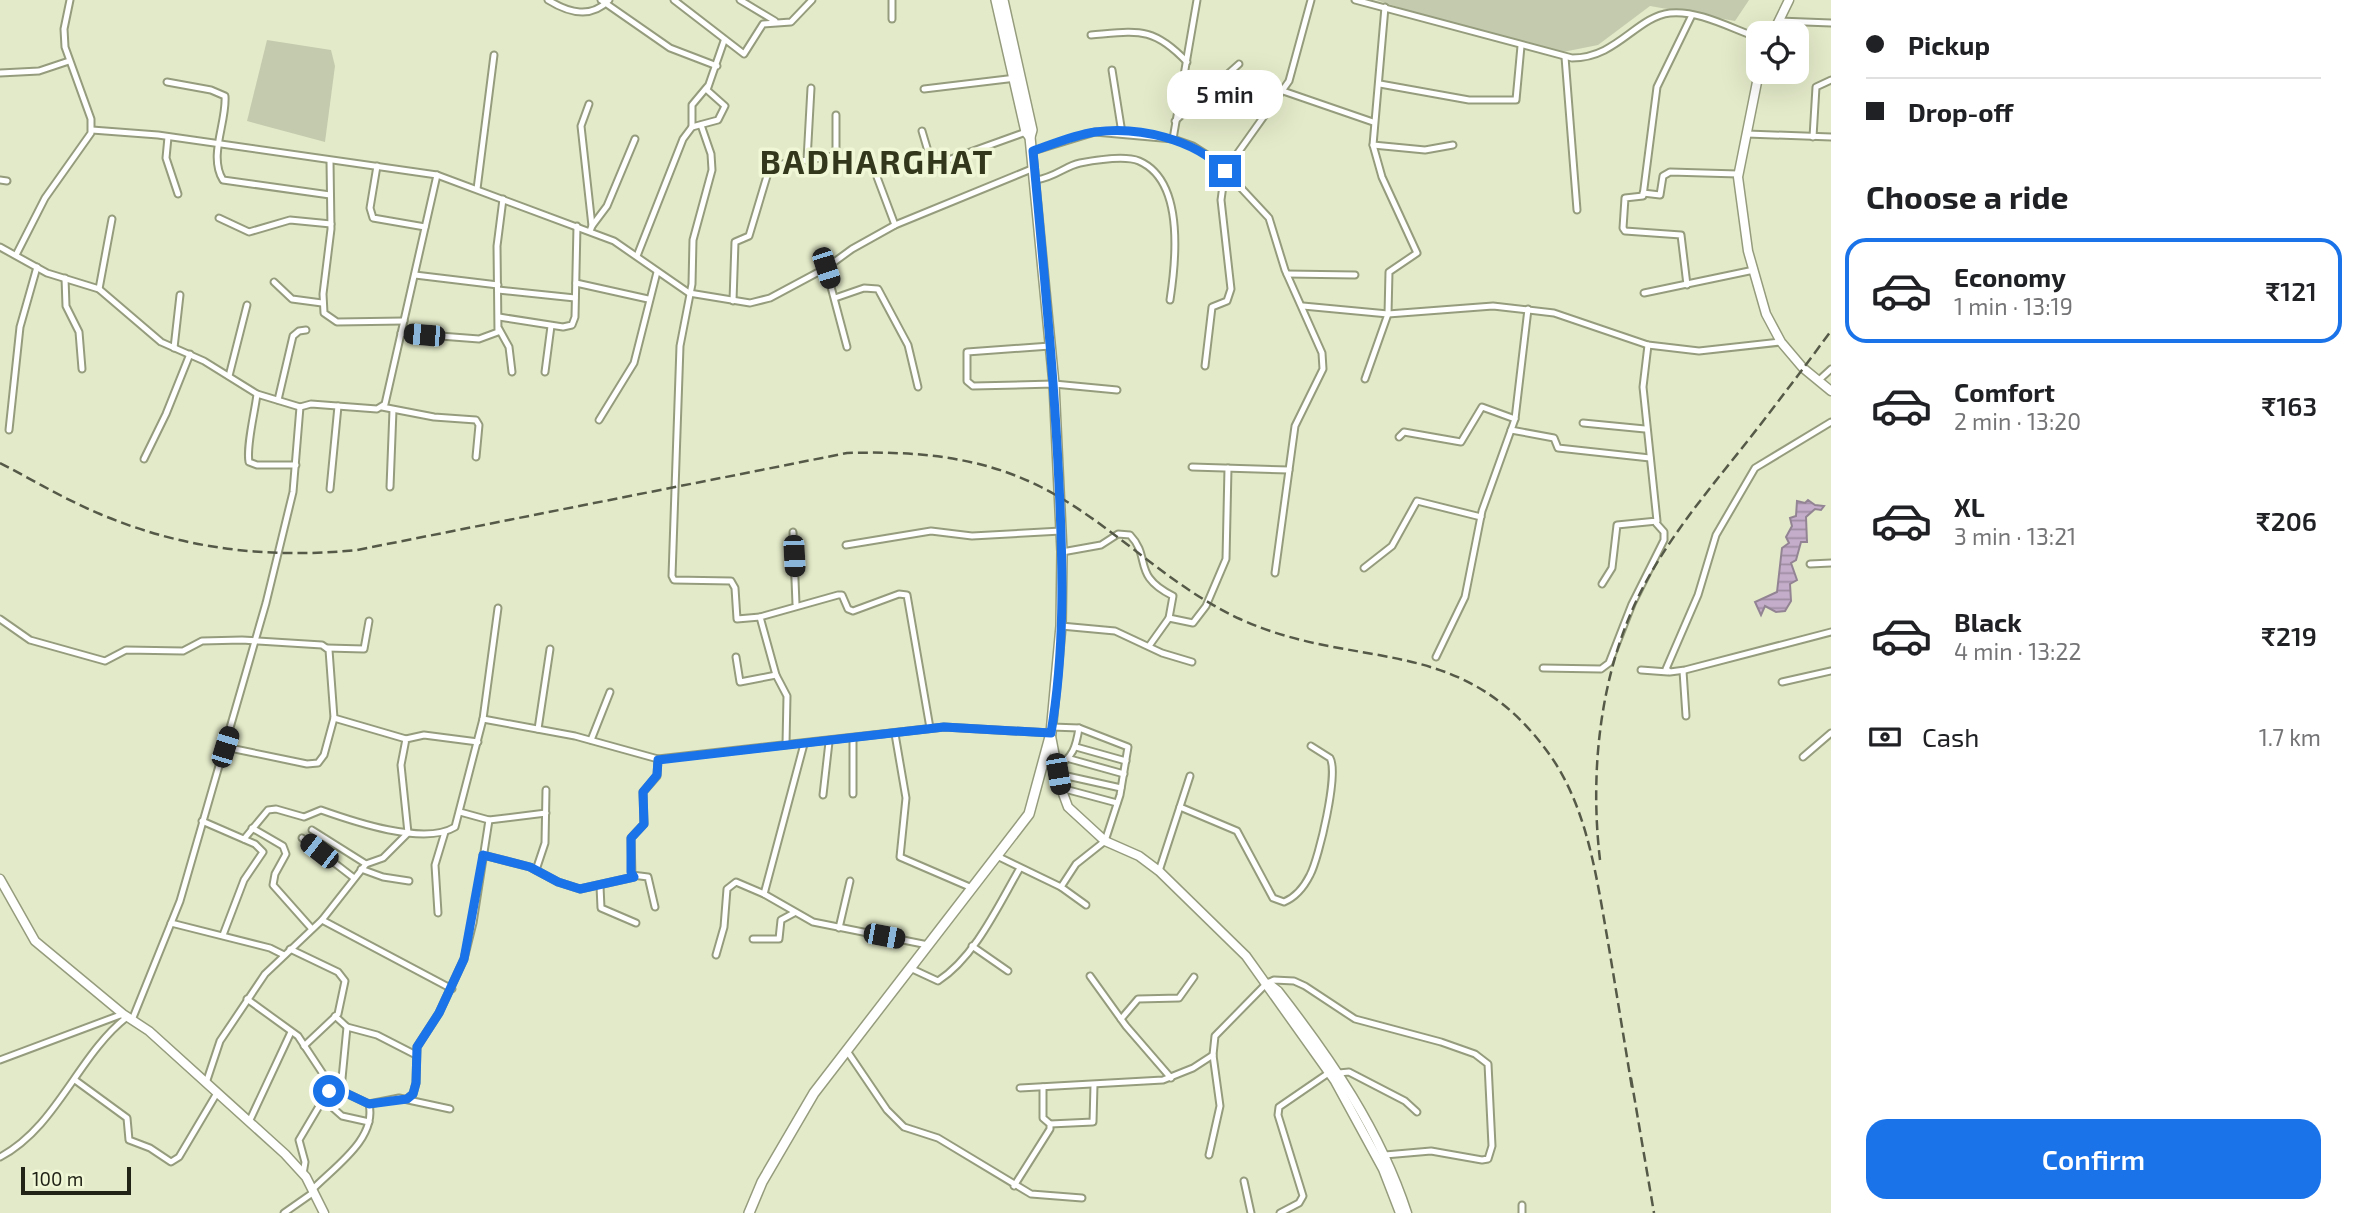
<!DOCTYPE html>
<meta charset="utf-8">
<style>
:root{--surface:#fff;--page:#f2f2f2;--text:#202124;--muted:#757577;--line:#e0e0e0;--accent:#1a73e8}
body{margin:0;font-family:"Exo 2",sans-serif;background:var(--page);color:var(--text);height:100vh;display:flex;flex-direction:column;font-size:26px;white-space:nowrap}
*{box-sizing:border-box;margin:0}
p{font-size:23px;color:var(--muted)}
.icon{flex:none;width:38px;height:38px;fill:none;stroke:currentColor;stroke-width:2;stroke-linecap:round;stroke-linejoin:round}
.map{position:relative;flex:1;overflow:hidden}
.drawer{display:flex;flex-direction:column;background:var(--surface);width:525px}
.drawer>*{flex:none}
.guide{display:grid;align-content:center;height:154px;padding:0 35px;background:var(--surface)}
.controls{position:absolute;left:1746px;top:21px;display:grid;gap:14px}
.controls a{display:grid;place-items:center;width:63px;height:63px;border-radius:14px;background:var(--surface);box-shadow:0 7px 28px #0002;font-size:35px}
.scale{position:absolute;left:21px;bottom:18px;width:110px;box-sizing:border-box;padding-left:7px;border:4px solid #212317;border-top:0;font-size:19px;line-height:24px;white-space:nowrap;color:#212317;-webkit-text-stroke:5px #f0f7d6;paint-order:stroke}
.end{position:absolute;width:32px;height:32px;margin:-16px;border:9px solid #1a73e8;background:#fff;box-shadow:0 0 0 4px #fff}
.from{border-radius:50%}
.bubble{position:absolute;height:49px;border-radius:21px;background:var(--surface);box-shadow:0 7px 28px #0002;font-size:23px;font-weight:600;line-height:49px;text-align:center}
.car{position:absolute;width:21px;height:42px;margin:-21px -10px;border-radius:9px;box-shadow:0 0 5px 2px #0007;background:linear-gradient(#222 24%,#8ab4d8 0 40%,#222 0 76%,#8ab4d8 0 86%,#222 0)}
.guide b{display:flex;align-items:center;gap:24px;height:66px;font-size:26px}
.guide b+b{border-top:2px solid var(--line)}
.guide i{width:18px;height:18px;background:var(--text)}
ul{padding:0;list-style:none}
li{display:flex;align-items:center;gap:21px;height:105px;margin:0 14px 10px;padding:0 21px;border:4px solid transparent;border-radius:21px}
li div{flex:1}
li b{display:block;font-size:26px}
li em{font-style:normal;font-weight:600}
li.active{border-color:var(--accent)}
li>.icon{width:63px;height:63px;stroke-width:1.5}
h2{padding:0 35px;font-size:32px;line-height:84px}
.pay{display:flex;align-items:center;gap:18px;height:77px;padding:0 35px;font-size:26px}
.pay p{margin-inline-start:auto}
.cta{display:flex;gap:14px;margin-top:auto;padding:14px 35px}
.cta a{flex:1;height:80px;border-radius:21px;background:var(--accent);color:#fff;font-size:28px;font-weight:600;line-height:80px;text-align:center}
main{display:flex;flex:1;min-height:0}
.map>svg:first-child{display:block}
</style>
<main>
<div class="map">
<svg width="1831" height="1213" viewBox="0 0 1831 1213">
<defs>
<pattern id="water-rules" width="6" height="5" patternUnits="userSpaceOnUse" patternTransform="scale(1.75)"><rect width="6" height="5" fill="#c4adca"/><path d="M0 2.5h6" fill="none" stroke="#9f8ca3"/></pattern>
</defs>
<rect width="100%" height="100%" fill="#e3eac9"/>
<g fill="#c4caae">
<path d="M1376,0H1749L1735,21L1650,6L1598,45L1548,55Z"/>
<path d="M267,40L331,50L335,66L325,142L247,121Z"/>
</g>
<path fill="url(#water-rules)" stroke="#938494" stroke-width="2" d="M1808,500L1815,505L1824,506L1821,510L1815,509L1806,517L1807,542H1801L1796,560L1791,563L1797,580L1790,584L1791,601L1785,611L1776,612L1765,606L1761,615L1755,602L1777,592L1782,548L1789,543L1786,537L1792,526L1790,518L1796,516L1797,501L1805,503Z"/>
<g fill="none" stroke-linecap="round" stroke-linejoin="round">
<g stroke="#959c7d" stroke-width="9">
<g id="street">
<path d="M548,0C569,13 591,19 609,0"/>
<path d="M601,0L670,48L717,66"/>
<path d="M674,0L744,54L763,24L791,22L812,0"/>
<path d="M740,0L775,21"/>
<path d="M1355,0L1572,58C1617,58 1636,17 1670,13C1699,10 1732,29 1759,38"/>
<path d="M892,19V0"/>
<path d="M1779,21L1831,23"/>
<path d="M1091,35C1138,31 1153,26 1187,62"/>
<path d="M1565,57L1577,210"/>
<path d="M1112,70L1122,133"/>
<path d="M0,73L39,71L69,61"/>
<path d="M167,82L211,90L225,96C227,122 208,156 223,180L330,195"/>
<path d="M1380,84L1469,100H1516L1521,46"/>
<path d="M924,89L1016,78"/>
<path d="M1283,91L1373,122"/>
<path d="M589,104L581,126L592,226L590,231"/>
<path d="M1175,121L1239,64"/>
<path d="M701,125L711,154L712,170L693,240L692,284L680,346L672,576L674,580L731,581L735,588L737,619L760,617"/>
<path d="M692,127V105L707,87"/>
<path d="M92,130L158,135L437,175L614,241L689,293L750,303L770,298L826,268L852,249L895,225L1034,168"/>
<path d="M922,131L930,158L937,164L1026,132"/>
<path d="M1747,134L1831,137"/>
<path d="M168,137L166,158L178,194"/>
<path d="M1813,137L1816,87L1831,80"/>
<path d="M1173,139L1197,0"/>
<path d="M1373,145L1425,150L1453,145"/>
<path d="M1033,151L1095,132L1173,139L1193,146L1215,160L1269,218L1285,270L1322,353L1323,369L1295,426L1275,573"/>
<path d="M807,160L811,88"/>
<path d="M330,161L331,229L323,294L324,313L337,322L404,321"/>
<path d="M377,166L370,208L373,218L425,227"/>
<path d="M877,177L895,225"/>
<path d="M0,180L7,181"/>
<path d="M1036,180C1056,177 1065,166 1080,163C1096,160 1124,155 1139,161C1185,181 1176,261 1170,300"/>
<path d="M477,189L494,55"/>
<path d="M1643,193L1660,195L1663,176L1670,172L1738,174"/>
<path d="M219,218L249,232L290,220L331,224"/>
<path d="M592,226L607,206L635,139"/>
<path d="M0,247L47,273L99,289L161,342L204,361L257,394L300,407"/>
<path d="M16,255L45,198L91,133V119L65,47L64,29L70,0"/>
<path d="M637,256L683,139L692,127L718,120L725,106L707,90L724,41"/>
<path d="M826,268L847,347"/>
<path d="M1287,274L1355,275"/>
<path d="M415,275L498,285"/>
<path d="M65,278L66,306L79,332L82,369"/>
<path d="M274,282L292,299L322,303"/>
<path d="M576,283L648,299"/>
<path d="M1687,285L1681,235L1625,231L1623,228L1625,198L1643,196L1657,87L1692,15"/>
<path d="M99,289L112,219"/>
<path d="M498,290L575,298"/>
<path d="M1644,293L1754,270"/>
<path d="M835,298L864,288L878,289L908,345L918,387"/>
<path d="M733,301L735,242L749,236L770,166L833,156L836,151V115"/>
<path d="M1303,306L1388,314L1493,306L1554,313L1648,345L1699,351L1781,342"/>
<path d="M499,317L563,327L572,325L575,317L577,226"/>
<path d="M499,329L509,347L512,372"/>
<path d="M401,333L479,339L498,332L497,246L503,199"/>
<path d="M1050,346L967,352V381L973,386L1054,384L1117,390"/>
<path d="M174,348L180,295"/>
<path d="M1205,366L1212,307L1227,301L1231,289L1221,200L1225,171L1289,81L1311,0"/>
<path d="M545,372L551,326"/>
<path d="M229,376L247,305"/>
<path d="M1365,379L1388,314L1389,272L1417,253L1382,177L1373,145L1385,7"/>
<path d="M1819,380L1831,369"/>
<path d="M257,394C255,412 246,446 249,462L257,465H296"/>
<path d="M278,400L293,336L299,331L306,330"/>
<path d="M382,407L434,417L476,420L479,425L476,457"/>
<path d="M599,420L634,363L657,272"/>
<path d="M1831,422L1755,468L1716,535L1698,595L1666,669L1670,672L1685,670L1831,632"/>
<path d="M1583,423L1645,429"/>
<path d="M9,430L20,327L37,267"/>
<path d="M1511,430L1554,438L1558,448L1650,458"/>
<path d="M1399,437L1404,432L1461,442L1482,407L1515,419"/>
<path d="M144,459L166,414L190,354"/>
<path d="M1192,467L1289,470"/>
<path d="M390,487L393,410"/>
<path d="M330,489L338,406"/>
<path d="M793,532L796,604"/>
<path d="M846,545L931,531L972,536L1061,531"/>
<path d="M1062,552L1101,545L1118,534L1130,535C1152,558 1131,575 1173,596L1169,618"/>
<path d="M1810,564L1831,563"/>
<path d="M1364,568L1392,546L1417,501L1481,517"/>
<path d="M1602,584L1612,568L1617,525L1657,521L1643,387L1648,345"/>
<path d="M0,619L30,640L105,661L126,650L183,651L202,641L242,640L322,645L329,650L334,718L406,739"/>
<path d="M1061,626L1115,631L1162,653L1192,662"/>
<path d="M1149,646L1169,618L1193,623L1206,606L1226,559L1228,468"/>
<path d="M327,648L364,649L369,621"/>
<path d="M736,657L740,682L776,675"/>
<path d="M1436,657L1465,597L1482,511L1515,419L1528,309"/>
<path d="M1543,668L1601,669L1609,663L1632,604L1664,540V532L1656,523"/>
<path d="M1641,670L1668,672"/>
<path d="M1683,671L1686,716"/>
<path d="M1782,682L1831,671"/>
<path d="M483,719L575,736L658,759L944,727L1051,733"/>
<path d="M538,729L550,649"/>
<path d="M895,734L906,798L900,857L972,888"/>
<path d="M853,739V794"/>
<path d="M591,740L610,692"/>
<path d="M786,744L787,696L776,675L760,617L838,595H842L848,609L853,611L899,594L907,595L930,728"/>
<path d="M225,747L307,764L318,763L324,755L334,718"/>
<path d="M1076,747L1126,761"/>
<path d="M1803,757L1831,733"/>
<path d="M1070,759L1124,774"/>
<path d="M1057,767C1073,757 1076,747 1079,728"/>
<path d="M1058,774L1121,788"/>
<path d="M1061,788L1117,803"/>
<path d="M823,795L829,742"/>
<path d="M1180,807L1237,831L1273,898L1284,902C1296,897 1304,887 1310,875C1319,858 1339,773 1330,758L1311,746"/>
<path d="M489,820L546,813"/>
<path d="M202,821L255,844L263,852L244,880L223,935"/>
<path d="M252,828L283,846L286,854L275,874L273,885L312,929"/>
<path d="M312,830L366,864"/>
<path d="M302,838L354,878"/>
<path d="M244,839L268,810L276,809L304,817L321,810C352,821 424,846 455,827L483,719L498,608"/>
<path d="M483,855L530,867L558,882L580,889L634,877"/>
<path d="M997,856L1061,887L1076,864L1105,841L1120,795L1128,747L1079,728L1052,727"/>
<path d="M361,869L383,877L409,881"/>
<path d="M536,870L545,843L546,790"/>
<path d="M1159,871L1190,776"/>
<path d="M600,886L601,908L636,923"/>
<path d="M1061,887L1086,905"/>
<path d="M764,894L804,744"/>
<path d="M655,907L648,877L632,875L631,838L644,824L643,792L657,776L658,759"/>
<path d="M438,913L435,865L445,832"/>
<path d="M322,920L452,989"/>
<path d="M171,923L270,948L284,955"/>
<path d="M839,928L850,881"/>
<path d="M753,939H779L781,920L794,913"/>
<path d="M972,946L1008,971"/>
<path d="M290,949L338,972L345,981L338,1014L304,1046"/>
<path d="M716,955L724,927L727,889L736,882L764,894L813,922L928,945"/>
<path d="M910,968L938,981C975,957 998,906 1020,868"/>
<path d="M1090,976L1126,1026L1171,1078"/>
<path d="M247,999L298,1036L331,1086L299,1140L305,1162L303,1174"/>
<path d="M335,1016L347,1027L341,1089"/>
<path d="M1121,1019L1138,999L1179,998L1194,977"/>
<path d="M132,1020L180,901L266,603L293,492L300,407L311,404L377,409L385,404L437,175"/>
<path d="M347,1027L377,1035L416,1055"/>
<path d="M847,1051L887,1110L904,1127L938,1138L1031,1194L1082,1198"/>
<path d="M0,1060L123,1014"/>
<path d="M1339,1073L1349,1072L1405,1101L1417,1112"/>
<path d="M75,1080L127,1118L129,1140L150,1148L171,1162L179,1157L217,1093"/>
<path d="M206,1083L220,1041L265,974L322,920L366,864L383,858L408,833L401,765L406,739L424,735L478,742"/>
<path d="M1020,1088L1163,1080L1193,1068L1213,1055"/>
<path d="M407,1099L413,1094L416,1083L417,1047L439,1013L464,959L473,923L489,820L460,812"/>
<path d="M324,1100L342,1116L369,1122"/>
<path d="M369,1104L399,1098L450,1109"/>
<path d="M249,1122L291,1032"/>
<path d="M1050,1124L1093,1122L1094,1085"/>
<path d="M1209,1155L1220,1106L1213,1055L1215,1036L1267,983L1274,980L1294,981L1305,986L1355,1019L1441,1042L1475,1054L1488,1064L1492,1146L1488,1159L1482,1160L1431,1151L1385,1155"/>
<path d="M0,1157C57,1127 78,1055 127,1017"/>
<path d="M1244,1181L1251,1213"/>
<path d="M1014,1186L1050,1129V1124L1043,1118V1087"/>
<path d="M312,1190C334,1167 377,1139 369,1104L331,1086"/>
<path d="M1522,1205V1213"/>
<path d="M284,1213L314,1192"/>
<path d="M1280,1213L1299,1203L1303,1196L1278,1115L1279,1107L1330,1072"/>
</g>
</g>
<g stroke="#959c7d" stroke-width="11">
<g id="secondary">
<path d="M1773,33L1789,0"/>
<path d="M1759,72L1738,177L1748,251L1766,314L1781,342L1803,368L1831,391"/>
<path d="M1051,736L1061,788L1068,807L1105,841L1139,856L1159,871L1246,956L1335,1081L1383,1169L1400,1213"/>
<path d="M0,879L35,941L123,1014L149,1031L285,1154L306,1177L324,1213"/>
<path d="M1269,984L1278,991C1331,1059 1380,1130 1407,1213"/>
</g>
</g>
<g stroke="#959c7d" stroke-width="12">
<g id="primary">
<path d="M996,0L1026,132L1030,137"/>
<path d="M749,1213L762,1182L814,1093L1029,814L1051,733L1061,626L1062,552L1054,384L1030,137L1032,130L1003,0"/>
</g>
</g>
<use href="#street" stroke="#fff" stroke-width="5"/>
<use href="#secondary" stroke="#fff" stroke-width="8"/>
<use href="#primary" stroke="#fff" stroke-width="9"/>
<g stroke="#555947" stroke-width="2.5" stroke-dasharray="10 5" stroke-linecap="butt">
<path d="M0,463C33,480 66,500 100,514C182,549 268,559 357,550L847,453C915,451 980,456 1041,487C1112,523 1166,585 1240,619C1358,673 1463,630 1552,758C1588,811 1597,880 1608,942C1616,990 1624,1039 1632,1088"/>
<path d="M1600,860C1589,767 1601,663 1647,580C1672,535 1702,498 1734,458C1767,417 1799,374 1831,331"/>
<path d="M1631,1078L1654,1213"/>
</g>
</g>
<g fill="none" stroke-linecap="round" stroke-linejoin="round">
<path stroke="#1a73e8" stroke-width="9" d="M329,1091L331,1086L369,1104L407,1099L413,1094L416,1083L417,1047L439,1013L464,959L483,855L530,867L558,882L580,889L634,877L631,872V838L644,824L643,792L657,775L658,760L944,727L1051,733C1065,651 1063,567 1059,484C1054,373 1043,262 1033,151C1053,144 1074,135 1095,132C1139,126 1194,139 1225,171"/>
</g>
<g text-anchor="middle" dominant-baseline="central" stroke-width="7" stroke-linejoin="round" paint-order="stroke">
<g font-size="33" font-weight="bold" letter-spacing="2" fill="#33381d" stroke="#f0f7d6">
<text x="877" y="161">BADHARGHAT</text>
</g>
</g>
</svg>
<div class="controls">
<a><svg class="icon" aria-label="locate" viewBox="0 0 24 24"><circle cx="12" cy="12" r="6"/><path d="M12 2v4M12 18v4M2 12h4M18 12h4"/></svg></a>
</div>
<div class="scale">100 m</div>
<i class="end from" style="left:329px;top:1091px"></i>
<i class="end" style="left:1225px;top:171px"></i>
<div class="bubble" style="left:1167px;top:70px;width:116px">5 min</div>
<i class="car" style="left:826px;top:268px;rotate:162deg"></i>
<i class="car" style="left:424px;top:335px;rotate:275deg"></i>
<i class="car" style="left:794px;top:556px;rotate:177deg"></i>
<i class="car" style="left:225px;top:747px;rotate:17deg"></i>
<i class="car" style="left:1058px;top:774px;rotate:170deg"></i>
<i class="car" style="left:319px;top:851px;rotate:308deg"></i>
<i class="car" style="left:884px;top:936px;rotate:101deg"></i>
</div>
<section class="drawer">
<div class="guide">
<b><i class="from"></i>Pickup</b>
<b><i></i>Drop-off</b>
</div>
<h2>Choose a ride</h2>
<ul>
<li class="active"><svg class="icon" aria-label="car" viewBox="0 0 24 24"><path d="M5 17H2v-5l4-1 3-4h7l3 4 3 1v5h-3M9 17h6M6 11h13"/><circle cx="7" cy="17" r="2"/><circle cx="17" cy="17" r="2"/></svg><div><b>Economy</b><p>1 min · 13:19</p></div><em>₹121</em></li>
<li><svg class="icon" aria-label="car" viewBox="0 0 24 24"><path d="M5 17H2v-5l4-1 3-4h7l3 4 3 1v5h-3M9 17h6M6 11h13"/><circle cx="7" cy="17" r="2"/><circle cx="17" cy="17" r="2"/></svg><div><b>Comfort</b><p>2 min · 13:20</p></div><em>₹163</em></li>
<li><svg class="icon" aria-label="car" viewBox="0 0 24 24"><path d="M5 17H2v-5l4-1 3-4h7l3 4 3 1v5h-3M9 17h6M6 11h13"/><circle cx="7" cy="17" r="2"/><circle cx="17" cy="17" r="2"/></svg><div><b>XL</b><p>3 min · 13:21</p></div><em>₹206</em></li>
<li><svg class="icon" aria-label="car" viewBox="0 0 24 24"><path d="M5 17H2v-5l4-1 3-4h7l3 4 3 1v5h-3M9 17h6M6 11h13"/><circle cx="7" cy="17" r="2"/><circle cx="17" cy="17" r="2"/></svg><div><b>Black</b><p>4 min · 13:22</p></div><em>₹219</em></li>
</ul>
<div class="pay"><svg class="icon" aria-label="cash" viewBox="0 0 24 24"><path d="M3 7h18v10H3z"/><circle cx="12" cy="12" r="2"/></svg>Cash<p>1.7 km</p></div>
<div class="cta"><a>Confirm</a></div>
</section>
</main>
